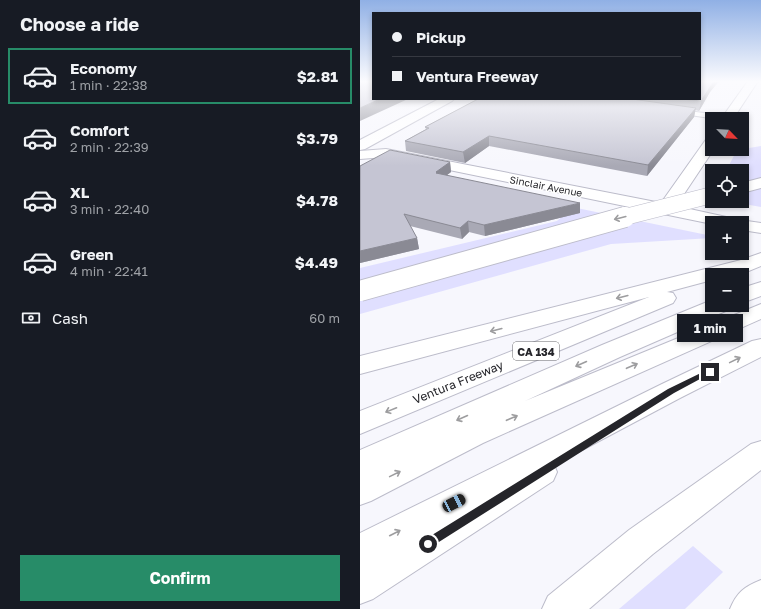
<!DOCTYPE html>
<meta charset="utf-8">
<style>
:root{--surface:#171b24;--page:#242831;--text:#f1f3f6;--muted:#9ea1a6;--line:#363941;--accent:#278c68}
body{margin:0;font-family:"Golos Text",sans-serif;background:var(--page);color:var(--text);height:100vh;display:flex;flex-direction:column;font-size:15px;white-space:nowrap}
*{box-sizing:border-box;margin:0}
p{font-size:13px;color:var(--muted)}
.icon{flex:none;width:22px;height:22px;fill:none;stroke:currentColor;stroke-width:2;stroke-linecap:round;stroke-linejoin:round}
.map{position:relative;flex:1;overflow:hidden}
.sheet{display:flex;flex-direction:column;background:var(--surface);width:360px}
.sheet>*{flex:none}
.guide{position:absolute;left:12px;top:12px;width:329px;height:88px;border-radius:0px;box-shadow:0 2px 6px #0003;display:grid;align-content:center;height:88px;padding:0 20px;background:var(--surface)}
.needle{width:26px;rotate:115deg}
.buttons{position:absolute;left:345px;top:112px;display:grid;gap:8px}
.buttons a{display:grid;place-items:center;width:44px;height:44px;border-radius:0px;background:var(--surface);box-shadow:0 2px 6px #0003;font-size:20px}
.end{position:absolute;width:18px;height:18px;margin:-9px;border:5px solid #25252a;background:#fff;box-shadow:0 0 0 2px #fff}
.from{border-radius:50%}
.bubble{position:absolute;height:28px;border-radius:0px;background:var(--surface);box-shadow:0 2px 6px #0003;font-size:13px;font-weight:700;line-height:28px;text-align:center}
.car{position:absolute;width:12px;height:24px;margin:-12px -6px;border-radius:5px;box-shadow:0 0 3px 1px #0007;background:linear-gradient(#222 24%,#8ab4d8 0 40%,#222 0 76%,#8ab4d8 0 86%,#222 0)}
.guide b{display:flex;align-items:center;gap:14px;height:38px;font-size:15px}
.guide b+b{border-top:1px solid var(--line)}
.guide i{width:10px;height:10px;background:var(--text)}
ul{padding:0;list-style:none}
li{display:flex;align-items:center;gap:12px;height:56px;margin:0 8px 6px;padding:0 12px;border:2px solid transparent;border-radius:0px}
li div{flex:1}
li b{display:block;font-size:15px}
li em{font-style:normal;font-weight:700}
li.active{border-color:var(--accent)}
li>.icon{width:36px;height:36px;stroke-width:1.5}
h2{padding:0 20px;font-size:18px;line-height:48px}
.pay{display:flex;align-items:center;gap:10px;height:44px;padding:0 20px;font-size:15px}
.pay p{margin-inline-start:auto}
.cta{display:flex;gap:8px;margin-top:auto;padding:8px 20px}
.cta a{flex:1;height:46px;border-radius:0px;background:var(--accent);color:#fff;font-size:16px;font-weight:700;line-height:46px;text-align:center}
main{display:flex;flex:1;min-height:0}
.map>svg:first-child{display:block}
</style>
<main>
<section class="sheet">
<h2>Choose a ride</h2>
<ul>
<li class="active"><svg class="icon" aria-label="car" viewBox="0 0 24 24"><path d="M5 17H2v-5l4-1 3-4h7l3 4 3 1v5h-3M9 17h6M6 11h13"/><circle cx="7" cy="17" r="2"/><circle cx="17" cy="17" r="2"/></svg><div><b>Economy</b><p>1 min · 22:38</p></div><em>$2.81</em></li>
<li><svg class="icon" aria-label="car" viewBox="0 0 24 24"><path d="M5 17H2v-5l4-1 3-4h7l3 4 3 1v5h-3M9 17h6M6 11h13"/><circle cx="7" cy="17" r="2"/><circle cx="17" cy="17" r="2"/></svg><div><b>Comfort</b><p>2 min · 22:39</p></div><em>$3.79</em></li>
<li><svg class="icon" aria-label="car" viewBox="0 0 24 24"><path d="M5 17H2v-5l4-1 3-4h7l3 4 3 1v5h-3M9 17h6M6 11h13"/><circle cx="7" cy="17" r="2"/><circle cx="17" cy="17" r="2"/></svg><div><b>XL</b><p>3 min · 22:40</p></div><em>$4.78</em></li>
<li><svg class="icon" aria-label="car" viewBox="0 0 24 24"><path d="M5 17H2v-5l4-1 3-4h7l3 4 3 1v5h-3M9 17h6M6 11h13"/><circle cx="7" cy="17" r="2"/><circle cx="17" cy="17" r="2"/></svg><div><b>Green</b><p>4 min · 22:41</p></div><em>$4.49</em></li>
</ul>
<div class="pay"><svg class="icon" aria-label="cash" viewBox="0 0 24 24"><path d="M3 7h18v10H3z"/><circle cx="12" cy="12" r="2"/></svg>Cash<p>60 m</p></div>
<div class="cta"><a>Confirm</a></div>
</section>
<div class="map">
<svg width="401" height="609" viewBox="0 0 401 609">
<rect width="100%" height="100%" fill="#f7f7fd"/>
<g fill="#e0dfff">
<path d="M401,146V207L368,201H382V171H366L377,150Z"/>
<path d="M212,207L352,236V238L251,244L0,314V268L197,221Z"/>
<path d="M333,546L363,572L325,609H259Z"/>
</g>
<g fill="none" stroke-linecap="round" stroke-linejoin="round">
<g stroke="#bcbcca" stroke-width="2">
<path id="lane" d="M313,109L367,116L371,118L357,119L316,113L312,111Z"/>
</g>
<g stroke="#bcbcca" stroke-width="2">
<g id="street">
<path d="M388,81H398L373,119H361Z"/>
<path d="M352,137V149H354L316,206L380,220L401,223V233L382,230V223L352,224L26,157L0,159V151L26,149L301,203L347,138Z"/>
</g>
</g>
<g stroke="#bcbcca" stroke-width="2">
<path id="secondary" d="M79,99H94L92,101L5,149L0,150V140Z"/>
</g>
<g stroke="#bcbcca" stroke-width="2">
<g id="highway">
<path d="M401,178V188L382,193V183Z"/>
<path d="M401,253V266L379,275H352V280L307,292L313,293L316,298L313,303L0,434V411L289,297L0,374V356L381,260Z"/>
<path d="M401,282V296L382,303V288Z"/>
<path d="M352,300V305H371L368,310L260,357L165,401L401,304V319L123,443L11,501L0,505V450L242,345Z"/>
<path d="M401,339V357L320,398L194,465L197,472L193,481L13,599L0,604V533L302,384L392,341Z"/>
<path d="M401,441V470L293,554L229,609H182L188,596L269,530L391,444Z"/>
<path d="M401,580V609H370C377,592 384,587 401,580Z"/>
</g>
</g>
<use href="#lane" fill="#fff" fill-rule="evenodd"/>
<use href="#street" fill="#fff" fill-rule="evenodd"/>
<use href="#secondary" fill="#fff" fill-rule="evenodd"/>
<use href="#highway" fill="#fff" fill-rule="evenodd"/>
<g stroke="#bcbcca" stroke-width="17" stroke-linecap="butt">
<path id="highway-bridge-far1" d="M261,218L352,195"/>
</g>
<g stroke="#bcbcca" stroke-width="22" stroke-linecap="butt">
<path id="highway-bridge" d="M0,291L265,217"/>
</g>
<use href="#highway-bridge-far1" stroke="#fff" stroke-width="16"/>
<use href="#highway-bridge" stroke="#fff" stroke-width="20"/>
</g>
<g fill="#a9a9b5">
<path d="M340,81H359L350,92L339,111L335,110L334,117L287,176L129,146L105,163L46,151L45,141L66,129L65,127L118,99H340Z"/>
<path d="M90,162L91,172L87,175L220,213L125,236L109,232L102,239L50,226L57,238L59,249L0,263V166Z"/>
</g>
<g fill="#8a8a94">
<path d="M354,81H359L350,92L339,111L341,101Z"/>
<path d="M20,99H48L0,121V108Z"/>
<path d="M336,108L334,117L287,176L288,165Z"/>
<path d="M129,136V146L105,163L103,152Z"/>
<path d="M90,162L91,172L79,181L76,172Z"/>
<path d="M220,203V213L125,236L124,225Z"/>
<path d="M108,221L109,232L102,239L100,228Z"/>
<path d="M57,238L59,249L0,263V251Z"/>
</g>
<g fill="#c5c5d3" stroke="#8a8a94">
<path d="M0,81H13V99H20L0,108Z"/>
<path d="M340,81H354L341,101L322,99H340Z"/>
<path d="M118,99H272L336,108L288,165L129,136L103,152L45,141L69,128L65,127Z"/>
<path d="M30,150L90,162L76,172H78L76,173L220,203L124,225L108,221L100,228L44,214L57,238L0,251V166Z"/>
</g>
<defs><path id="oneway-shaft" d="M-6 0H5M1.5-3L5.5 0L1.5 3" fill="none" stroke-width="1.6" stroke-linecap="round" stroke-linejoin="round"/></defs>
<g stroke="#9d9d9f">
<use href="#oneway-shaft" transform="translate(260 218) rotate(166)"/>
<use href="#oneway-shaft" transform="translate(262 297) rotate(166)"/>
<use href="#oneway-shaft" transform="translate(136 330) rotate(166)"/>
<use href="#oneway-shaft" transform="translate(375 360) rotate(-26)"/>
<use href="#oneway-shaft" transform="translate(221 364) rotate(156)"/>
<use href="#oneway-shaft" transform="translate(272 366) rotate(-23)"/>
<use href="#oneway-shaft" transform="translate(31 410) rotate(158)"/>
<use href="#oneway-shaft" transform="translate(102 418) rotate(156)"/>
<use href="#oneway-shaft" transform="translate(152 418) rotate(-23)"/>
<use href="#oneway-shaft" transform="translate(35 474) rotate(-26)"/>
<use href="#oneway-shaft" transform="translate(35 533) rotate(-27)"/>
</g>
<linearGradient id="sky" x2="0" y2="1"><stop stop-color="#90b0e5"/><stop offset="0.49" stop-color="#fbfbfe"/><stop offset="1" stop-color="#fbfbfe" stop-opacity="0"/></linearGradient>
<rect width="401" height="166" fill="url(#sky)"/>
<path fill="#25252a" d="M347,370H350L353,372L314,393L71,547L68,548L64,547L63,544L64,540L308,389Z"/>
<g text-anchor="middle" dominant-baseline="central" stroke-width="3" stroke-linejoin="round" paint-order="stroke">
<g font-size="10" fill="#25252a" stroke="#fff">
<text transform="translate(186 186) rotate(11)">Sinclair Avenue</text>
</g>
<rect fill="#fff" stroke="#66666a" stroke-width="1" x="153" y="342" width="46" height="18" rx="3"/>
<g font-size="11" font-weight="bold" fill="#25252a">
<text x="176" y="351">CA 134</text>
</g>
<g font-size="12" fill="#25252a" stroke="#fff">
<text transform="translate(98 382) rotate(-22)">Ventura Freeway</text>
</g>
</g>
</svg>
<div class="buttons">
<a><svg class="needle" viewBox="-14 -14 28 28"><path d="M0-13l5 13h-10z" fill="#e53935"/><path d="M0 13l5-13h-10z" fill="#9ea1a6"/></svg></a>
<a><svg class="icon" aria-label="locate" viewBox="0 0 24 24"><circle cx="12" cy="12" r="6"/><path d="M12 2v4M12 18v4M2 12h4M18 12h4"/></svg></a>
<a>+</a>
<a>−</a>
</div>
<i class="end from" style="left:68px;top:544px"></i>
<i class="end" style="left:350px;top:372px"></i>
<div class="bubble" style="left:317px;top:314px;width:66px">1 min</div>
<i class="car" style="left:94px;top:503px;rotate:63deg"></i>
<div class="guide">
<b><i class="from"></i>Pickup</b>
<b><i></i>Ventura Freeway</b>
</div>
</div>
</main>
